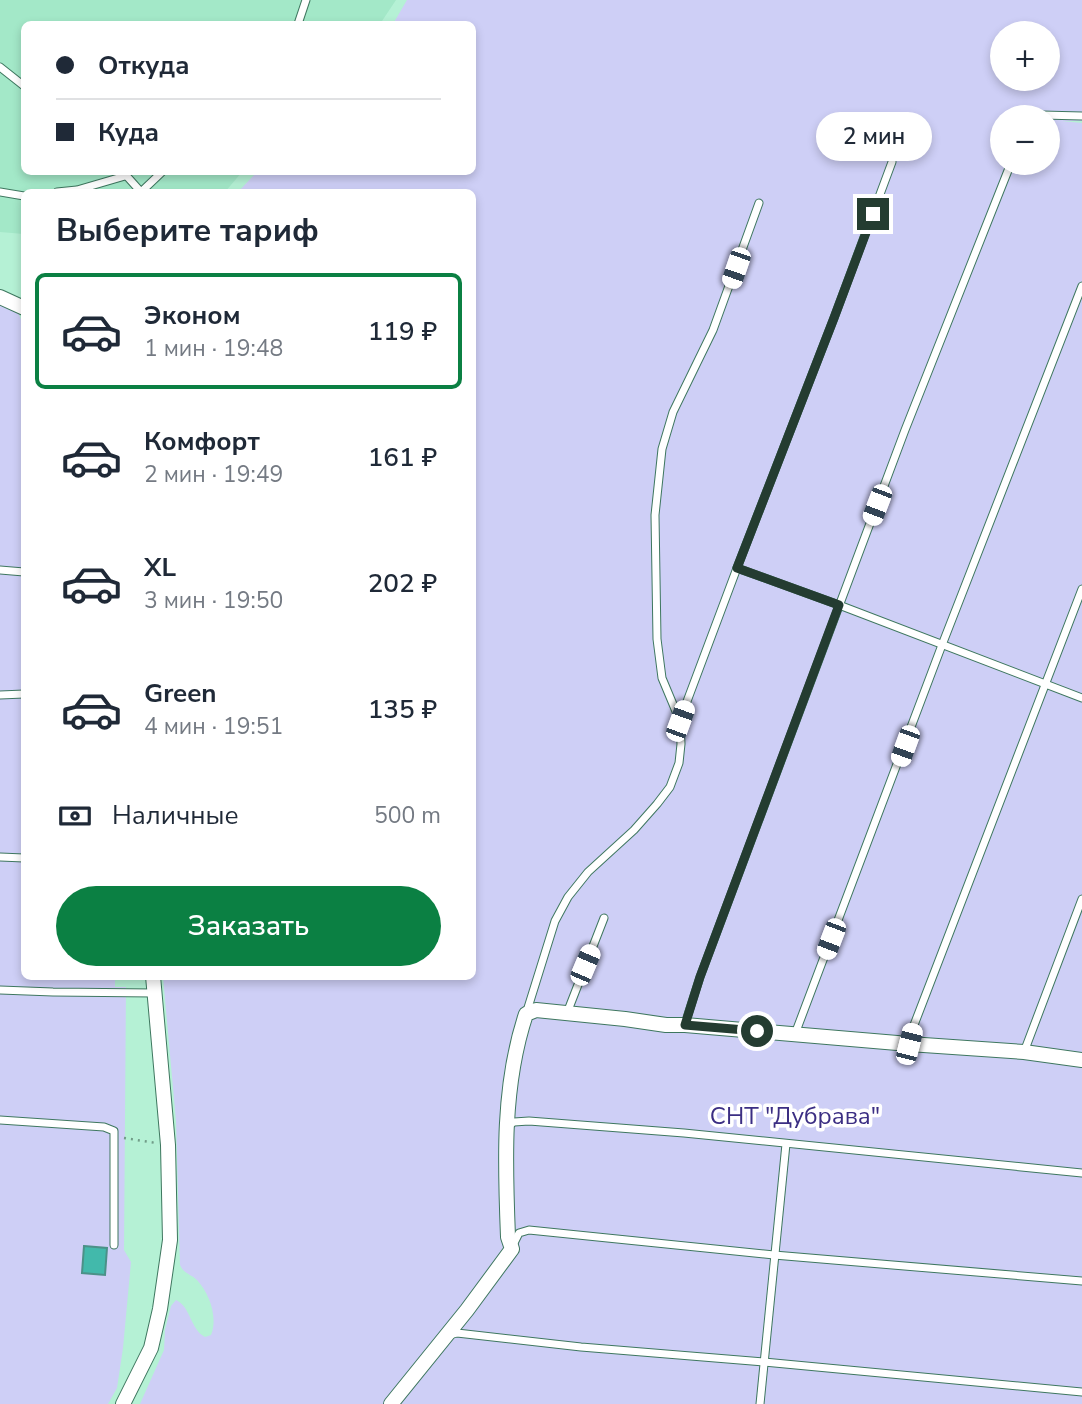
<!DOCTYPE html>
<html lang="ru">
<meta charset="utf-8">
<style>
:root{--surface:#fff;--page:#f6f6f7;--text:#1f2937;--muted:#747a83;--line:#e0e1e3;--accent:#0b8043}
body{margin:0;font-family:"Nunito Sans",sans-serif;background:var(--page);color:var(--text);height:100vh;display:flex;flex-direction:column;font-size:26px;white-space:nowrap}
*{box-sizing:border-box;margin:0}
p{font-size:23px;color:var(--muted)}
.icon{flex:none;width:38px;height:38px;fill:none;stroke:currentColor;stroke-width:2;stroke-linecap:round;stroke-linejoin:round}
.map{position:relative;flex:1;overflow:hidden}
.sheet{position:absolute;left:21px;top:189px;width:455px;height:791px;display:flex;flex-direction:column;background:var(--surface);border-radius:10px;box-shadow:0 4px 10px #0003}
.sheet>*{flex:none}
.top-card{position:absolute;left:21px;top:21px;width:455px;height:154px;border-radius:10px;box-shadow:0 4px 10px #0003;display:grid;align-content:center;height:154px;padding:0 35px;background:var(--surface)}
.tools{position:absolute;left:990px;top:21px;display:grid;gap:14px}
.tools a{display:grid;place-items:center;width:70px;height:70px;border-radius:50%;background:var(--surface);box-shadow:0 4px 10px #0003;font-size:35px}
.end{position:absolute;width:32px;height:32px;margin:-16px;border:9px solid #243c31;background:#fff;box-shadow:0 0 0 4px #fff}
.from{border-radius:50%}
.bubble{position:absolute;height:49px;border-radius:24px;background:var(--surface);box-shadow:0 4px 10px #0003;font-size:23px;font-weight:600;line-height:49px;text-align:center}
.car{position:absolute;width:21px;height:42px;margin:-21px -10px;border-radius:9px;box-shadow:0 0 5px 2px #0007;background:linear-gradient(#fff 24%,#345 0 40%,#fff 0 76%,#345 0 86%,#fff 0)}
.top-card b{display:flex;align-items:center;gap:24px;height:66px;font-size:26px}
.top-card b+b{border-top:2px solid var(--line)}
.top-card i{width:18px;height:18px;background:var(--text)}
ul{padding:0;list-style:none}
li{display:flex;align-items:center;gap:21px;height:116px;margin:0 14px 10px;padding:0 21px;border:4px solid transparent;border-radius:10px}
li div{flex:1}
li b{display:block;font-size:26px}
li em{font-style:normal;font-weight:600}
li.current{border-color:var(--accent)}
li>.icon{width:63px;height:63px;stroke-width:1.5}
h2{padding:0 35px;font-size:32px;line-height:84px}
.pay{display:flex;align-items:center;gap:18px;height:77px;padding:0 35px;font-size:26px}
.pay p{margin-inline-start:auto}
.primary-button{display:flex;gap:14px;margin-top:auto;padding:14px 35px}
.primary-button a{flex:1;height:80px;border-radius:42px;background:var(--accent);color:#fff;font-size:28px;font-weight:600;line-height:80px;text-align:center}
.map>svg:first-child{display:block}
</style>
<div class="map">
<svg width="1082" height="1404" viewBox="0 0 1082 1404">
<rect width="100%" height="100%" fill="#b5f1d5"/>
<path fill="#a3e8c8" d="M0,0H396L380,24H24V172H242L225,192H24V234L0,232Z"/>
<g fill="#cecff6" fill-rule="evenodd">
<path d="M407,0H1082V121H1062L1082,123V1404H140L164,1350L165,1330L171,1306L176,1300C191,1307 190,1329 205,1337L211,1335C218,1318 210,1294 197,1280C191,1274 184,1274 180,1265L176,1121L163,977L472,976V192H238L257,172H472V24H393ZM1003,33H1048V79H1003ZM1003,117H1048V163H1003Z"/>
<path d="M0,305L17,310L24,327V976L115,977V987H126L124,1250L131,1262L123,1348L117,1388L108,1404H0Z"/>
</g>
<path fill="#42b9ab" stroke="#4b9188" stroke-width="2" d="M84,1246L107,1248L105,1275L82,1273Z"/>
<g fill="none" stroke-linecap="round" stroke-linejoin="round">
<g stroke="#3e775f" stroke-width="9">
<g id="service">
<path d="M298,24L306,0"/>
<path d="M0,67L24,86"/>
<path d="M1039,117L1042,115L1082,116"/>
<path d="M124,173L141,192L162,172"/>
<path d="M0,192L24,196"/>
<path d="M57,192L77,190L125,176"/>
<path d="M737,568L834,318L892,162"/>
<path d="M0,570L24,572"/>
<path d="M0,695L24,694"/>
<path d="M680,720L737,568L839,605L1082,698"/>
<path d="M0,857L24,858"/>
<path d="M0,990L53,992L154,993"/>
<path d="M567,1013L604,918"/>
<path d="M526,1014L555,921L568,897L588,872L634,830L657,804L670,787L679,763L681,744L680,721L662,678L657,639L655,515L662,449L673,412L713,330L759,203"/>
<path d="M685,1024L700,977L905,430L1011,163"/>
<path d="M795,1034L942,645L1082,286"/>
<path d="M909,1044L914,1025L1082,589"/>
<path d="M1024,1052L1082,899"/>
<path d="M0,1120L104,1127L114,1131V1245"/>
<path d="M507,1127L514,1122L529,1121L684,1133L1082,1173"/>
<path d="M513,1245L519,1233L529,1230L774,1255L1082,1281"/>
<path d="M449,1335L457,1333L581,1347L764,1362L1082,1392"/>
<path d="M760,1404L786,1144"/>
</g>
</g>
<g stroke="#3e775f" stroke-width="16">
<g id="minor">
<path d="M0,297L24,308"/>
<path d="M123,1404L151,1348L160,1309L170,1240L168,1145L153,976"/>
<path d="M391,1404L467,1310L512,1249L508,1237C505,1163 502,1086 526,1014L536,1010L625,1019L666,1025H685L909,1044L1024,1052L1082,1060"/>
</g>
</g>
<path stroke="#719c88" stroke-width="2.5" stroke-dasharray="2 5" stroke-linecap="butt" d="M124,1138L156,1143"/>
<use href="#service" stroke="#fff" stroke-width="7"/>
<use href="#minor" stroke="#fff" stroke-width="14"/>
</g>
<g fill="none" stroke-linecap="round" stroke-linejoin="round">
<path stroke="#243c31" stroke-width="9" d="M757,1031L685,1025L700,977L839,605L737,568L834,318L873,214"/>
</g>
<g text-anchor="middle" dominant-baseline="central" stroke-width="7" stroke-linejoin="round" paint-order="stroke">
<g font-size="24" fill="#3b2e83" stroke="#fff">
<text x="795" y="1116">СНТ "Дубрава"</text>
</g>
</g>
</svg>
<div class="tools">
<a>+</a>
<a>−</a>
</div>
<i class="end from" style="left:757px;top:1031px"></i>
<i class="end" style="left:873px;top:214px"></i>
<div class="bubble" style="left:816px;top:112px;width:116px">2 мин</div>
<i class="car" style="left:736px;top:268px;rotate:199deg"></i>
<i class="car" style="left:877px;top:505px;rotate:201deg"></i>
<i class="car" style="left:680px;top:721px;rotate:20deg"></i>
<i class="car" style="left:905px;top:746px;rotate:200deg"></i>
<i class="car" style="left:831px;top:939px;rotate:201deg"></i>
<i class="car" style="left:585px;top:965px;rotate:23deg"></i>
<i class="car" style="left:909px;top:1044px;rotate:14deg"></i>
<div class="top-card">
<b><i class="from"></i>Откуда</b>
<b><i></i>Куда</b>
</div>
<section class="sheet">
<h2>Выберите тариф</h2>
<ul>
<li class="current"><svg class="icon" aria-label="car" viewBox="0 0 24 24"><path d="M5 17H2v-5l4-1 3-4h7l3 4 3 1v5h-3M9 17h6M6 11h13"/><circle cx="7" cy="17" r="2"/><circle cx="17" cy="17" r="2"/></svg><div><b>Эконом</b><p>1 мин · 19:48</p></div><em>119 ₽</em></li>
<li><svg class="icon" aria-label="car" viewBox="0 0 24 24"><path d="M5 17H2v-5l4-1 3-4h7l3 4 3 1v5h-3M9 17h6M6 11h13"/><circle cx="7" cy="17" r="2"/><circle cx="17" cy="17" r="2"/></svg><div><b>Комфорт</b><p>2 мин · 19:49</p></div><em>161 ₽</em></li>
<li><svg class="icon" aria-label="car" viewBox="0 0 24 24"><path d="M5 17H2v-5l4-1 3-4h7l3 4 3 1v5h-3M9 17h6M6 11h13"/><circle cx="7" cy="17" r="2"/><circle cx="17" cy="17" r="2"/></svg><div><b>XL</b><p>3 мин · 19:50</p></div><em>202 ₽</em></li>
<li><svg class="icon" aria-label="car" viewBox="0 0 24 24"><path d="M5 17H2v-5l4-1 3-4h7l3 4 3 1v5h-3M9 17h6M6 11h13"/><circle cx="7" cy="17" r="2"/><circle cx="17" cy="17" r="2"/></svg><div><b>Green</b><p>4 мин · 19:51</p></div><em>135 ₽</em></li>
</ul>
<div class="pay"><svg class="icon" aria-label="cash" viewBox="0 0 24 24"><path d="M3 7h18v10H3z"/><circle cx="12" cy="12" r="2"/></svg>Наличные<p>500 m</p></div>
<div class="primary-button"><a>Заказать</a></div>
</section>
</div>
